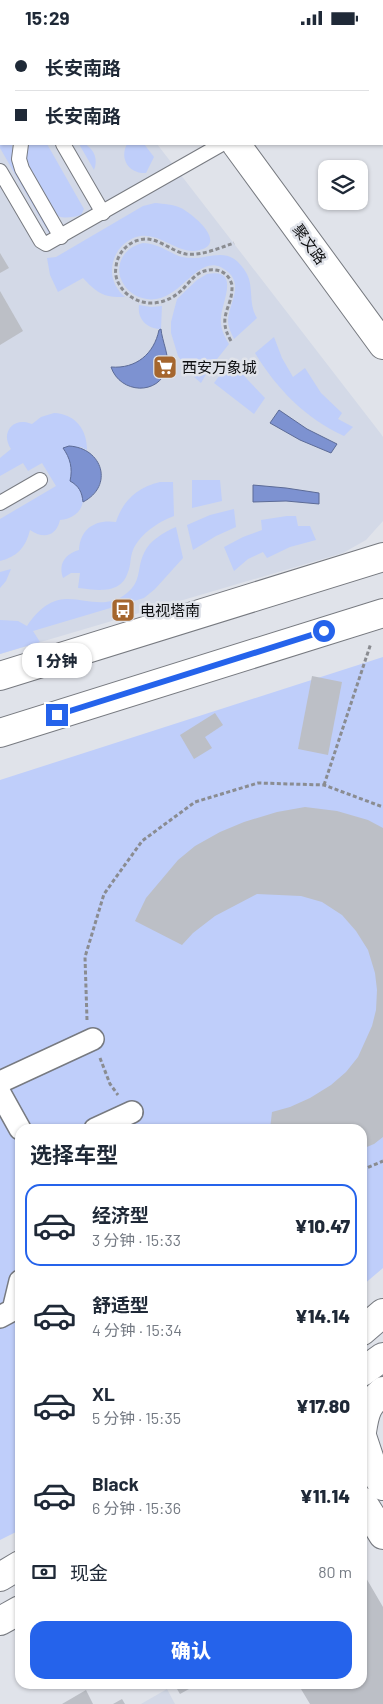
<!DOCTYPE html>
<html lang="zh">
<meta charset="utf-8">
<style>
:root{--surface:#fff;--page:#f2f2f3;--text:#1f2937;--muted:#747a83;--line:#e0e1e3;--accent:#2563eb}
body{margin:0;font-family:Barlow,"Noto Sans SC",sans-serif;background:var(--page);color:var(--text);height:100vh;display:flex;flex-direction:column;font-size:19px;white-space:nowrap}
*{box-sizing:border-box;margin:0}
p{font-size:16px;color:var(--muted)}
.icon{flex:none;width:28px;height:28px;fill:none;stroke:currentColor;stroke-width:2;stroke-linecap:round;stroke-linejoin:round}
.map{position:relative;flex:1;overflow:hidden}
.panel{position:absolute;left:15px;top:1089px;width:352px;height:565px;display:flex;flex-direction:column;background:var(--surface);border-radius:15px;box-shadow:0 1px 4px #0004}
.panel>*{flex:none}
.guide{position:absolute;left:0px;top:0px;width:384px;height:110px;box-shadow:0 1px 4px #0004;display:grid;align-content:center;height:110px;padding:0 15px;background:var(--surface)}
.controls{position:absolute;left:318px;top:125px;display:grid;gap:10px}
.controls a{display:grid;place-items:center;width:50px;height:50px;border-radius:10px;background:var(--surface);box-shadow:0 1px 4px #0004;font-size:25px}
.end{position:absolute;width:22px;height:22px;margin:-11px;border:6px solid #2563eb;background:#fff;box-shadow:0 0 0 2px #fff}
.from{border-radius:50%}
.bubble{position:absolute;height:35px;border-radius:15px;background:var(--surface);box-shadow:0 1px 4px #0004;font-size:16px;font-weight:800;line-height:35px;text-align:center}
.guide b{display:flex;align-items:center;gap:18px;height:48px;font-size:19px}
.guide b+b{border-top:1px solid var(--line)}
.guide i{width:12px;height:12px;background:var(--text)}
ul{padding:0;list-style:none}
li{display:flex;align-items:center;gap:15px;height:82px;margin:0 10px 8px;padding:0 5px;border:2px solid transparent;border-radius:15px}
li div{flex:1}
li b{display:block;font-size:19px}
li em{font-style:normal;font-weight:800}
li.current{border-color:var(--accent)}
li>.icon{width:45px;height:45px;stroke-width:1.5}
h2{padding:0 15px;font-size:22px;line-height:60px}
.pay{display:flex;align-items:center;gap:12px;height:55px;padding:0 15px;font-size:19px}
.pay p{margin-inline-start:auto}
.cta{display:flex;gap:10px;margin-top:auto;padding:10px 15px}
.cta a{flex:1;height:58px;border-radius:15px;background:var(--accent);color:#fff;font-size:20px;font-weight:800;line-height:58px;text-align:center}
.status{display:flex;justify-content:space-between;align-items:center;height:35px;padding:0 25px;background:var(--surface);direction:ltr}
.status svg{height:14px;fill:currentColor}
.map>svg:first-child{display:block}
</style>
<div class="status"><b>15:29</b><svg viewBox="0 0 49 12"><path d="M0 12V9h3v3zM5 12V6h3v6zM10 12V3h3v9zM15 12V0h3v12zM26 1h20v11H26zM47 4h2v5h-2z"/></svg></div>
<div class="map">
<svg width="383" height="1669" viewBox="0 0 383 1669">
<rect width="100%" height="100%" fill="#e0e3ea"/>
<g fill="#d3d9e7">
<path d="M0,0L76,1H1V109H157L381,399L383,402V486L366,505L343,518L0,619Z"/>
<path d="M167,1654L175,1669H141Z"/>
</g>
<g fill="#bfcefa">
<path d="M0,92H1V109H12V125L16,135L52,198L50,200L0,113Z"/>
<path d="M29,109H47L84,174L81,180C74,182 65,184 58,181C53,178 27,134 26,128C25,121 27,115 29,109Z"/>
<path d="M79,109H85C95,115 98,125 94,135Z"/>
<path d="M127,109H144L154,122L146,138C129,139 119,124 127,109Z"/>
<path d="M155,168C164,169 173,169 181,173C191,178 225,205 203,214C175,225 154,184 124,209C116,216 112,226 112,236C112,246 117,255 125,262C104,263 97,258 83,243L58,257L50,240L47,223L56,222L143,171Z"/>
<path d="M143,208C158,208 169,218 182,222C208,228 228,205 247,239C254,253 248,269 257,283L234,304C231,298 228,292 228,286C228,270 244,251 228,237C196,209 181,278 139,262C131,259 124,252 121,244C118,237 119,229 122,223C127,214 135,210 143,208Z"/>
<path d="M207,239C241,233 222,266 221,283C220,292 224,301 229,309L209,334L201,348L192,340L178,321L171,298V287L177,264L197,245Z"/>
<path d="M139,270L151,272L162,271L161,294C147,294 137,284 139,270Z"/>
<path d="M274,302L282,323L293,342L305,333L321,358L342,378L338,384L353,392L344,401C305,383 277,354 255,318Z"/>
<path d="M231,325L247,344L265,363L254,379L214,348Z"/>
<path d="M54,378C75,379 87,394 87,415L81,412L63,413C70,423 73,433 70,445C92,459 84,483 60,485C56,502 43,504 30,495C26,512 17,522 0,526V484L56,451L42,428L28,436L23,428L0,441V423L11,414C0,398 13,381 32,389L41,382Z"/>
<path d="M192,445H220L222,466L192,473Z"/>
<path d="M160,447H173L174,481C158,487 140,499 133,515C130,522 131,530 128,537C121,560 97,555 78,553L80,538H71L63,543C58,529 65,519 79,515C80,494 95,484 116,487C123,465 138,452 160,447Z"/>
<path d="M234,474L236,492L216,501L193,515L187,490L210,480Z"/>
<path d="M287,481H296L298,491H310L316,505L290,512L267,523L263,517L248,524L234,536L224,512L243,502L262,495L261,485Z"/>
<path d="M176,492L183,523L155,554L144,563L33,596L40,607L0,619V585L18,586L27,591C62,539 89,582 123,561C143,548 136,534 144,518C149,506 164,497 176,492Z"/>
<path d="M11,534L6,546L0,553V537Z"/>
<path d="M383,622V1233L363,1250L362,1094H20V1495L0,1505V745Z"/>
</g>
<g fill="#7d92d1" stroke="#5c6b97">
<path d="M161,294C162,306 170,322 167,333C159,361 120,359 111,332C136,334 154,319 159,295Z"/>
<path d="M279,375L307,394L337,409L331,418L300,405L270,388Z"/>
<path d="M69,411C103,413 114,451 83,467C82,457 79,451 70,446C73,433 70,423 63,413Z"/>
<path d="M253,450L286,453L319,458V469L286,466L253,467Z"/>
</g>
<g fill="#bcbfc6">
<path d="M0,218L9,233L0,238Z"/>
<path d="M0,256L23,296L0,310Z"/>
<path d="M312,641L342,647L328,720L298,714Z"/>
<path d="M215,678L223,690L205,702L212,713L194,724L180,700Z"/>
<path d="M305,772L337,776L368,785L383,793V1102L374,1109L362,1114V1094H270L272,1077L290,1072L310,1063L331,1050L346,1037L358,1022L372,991L376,975L377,955L375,938L368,915L356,896L342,880L322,867L301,861L257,859L215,881L193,898L182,910L135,886L146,863L178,825L195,811L220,797L244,787L277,777Z"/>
<path d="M362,1536L383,1572V1669H310L298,1649H362Z"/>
<path d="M174,1649H198L180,1659Z"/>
<path d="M86,1655L93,1669H62Z"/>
<path d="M122,1664L125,1669H113Z"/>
</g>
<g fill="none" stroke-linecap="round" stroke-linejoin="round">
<g stroke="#777a80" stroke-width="16">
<g id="service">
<path d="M0,0L1,2"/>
<path d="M0,60L1,62"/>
<path d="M0,83L1,82"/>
<path d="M21,109L19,124L22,134L61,202"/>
<path d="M63,109L103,178"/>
<path d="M0,136L41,206L46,209L222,109"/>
<path d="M0,468L40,445"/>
</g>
</g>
<g stroke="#777a80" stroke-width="24">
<g id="pedestrian">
<path d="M0,1047L93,1004"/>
<path d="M0,1058L20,1094"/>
<path d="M95,1094L132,1077"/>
<path d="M0,1282L13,1275L20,1246"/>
</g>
</g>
<g stroke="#777a80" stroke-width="30">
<g id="tertiary">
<path d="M155,0L156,1"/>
<path d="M236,109L383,310"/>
<path d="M362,1397C365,1376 367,1370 383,1356"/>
<path d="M362,1401L372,1431L383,1451"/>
<path d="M362,1466L383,1500"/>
</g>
</g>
<g stroke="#777a80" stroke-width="30">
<g id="secondary">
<path d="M0,641L383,522"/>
<path d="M362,1337L383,1322"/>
<path d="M0,1586L20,1575"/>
</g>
</g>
<g stroke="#777a80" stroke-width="30">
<g id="primary">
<path d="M0,698L383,578"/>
<path d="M362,1296L383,1278"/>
<path d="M0,1542L20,1530"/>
</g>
</g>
<g stroke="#8a8c91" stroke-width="3" stroke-dasharray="4 2.5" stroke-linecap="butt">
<path d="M231,306C216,280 233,274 232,250C228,234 211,231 198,239C192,243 187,250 182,255C166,270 144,273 127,259C119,252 114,242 116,232C117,219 127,208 139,205C156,200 170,216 186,219C202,221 219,213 234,208"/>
<path d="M324,750L371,608"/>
<path d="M87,985L85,922L104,859L142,806L195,767L258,748L324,750L383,772"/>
<path d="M100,1023L110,1049L118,1060"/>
<path d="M362,1135L383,1126"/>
</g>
<use href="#service" stroke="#fff" stroke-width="14"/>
<use href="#pedestrian" stroke="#fff" stroke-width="21"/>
<use href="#tertiary" stroke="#fff" stroke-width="28"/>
<use href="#secondary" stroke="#fff" stroke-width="28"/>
<use href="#primary" stroke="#fff" stroke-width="28"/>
</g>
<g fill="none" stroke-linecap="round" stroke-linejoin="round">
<path stroke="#2563eb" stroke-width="6" d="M57,680L324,596"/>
</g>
<defs>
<g id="supermarket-square" transform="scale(1.25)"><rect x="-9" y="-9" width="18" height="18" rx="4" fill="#a5662e" stroke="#e0e3ea"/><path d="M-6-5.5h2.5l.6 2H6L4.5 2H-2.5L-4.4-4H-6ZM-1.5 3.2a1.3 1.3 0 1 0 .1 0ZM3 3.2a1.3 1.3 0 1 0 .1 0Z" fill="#fff"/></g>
<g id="bus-square" transform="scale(1.25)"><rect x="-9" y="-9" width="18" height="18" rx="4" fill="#a5662e" stroke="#e0e3ea"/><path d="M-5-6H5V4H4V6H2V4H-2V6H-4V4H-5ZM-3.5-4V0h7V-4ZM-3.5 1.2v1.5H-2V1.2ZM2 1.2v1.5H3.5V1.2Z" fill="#fff"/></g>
</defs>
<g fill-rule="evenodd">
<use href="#supermarket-square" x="165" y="332"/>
<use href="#bus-square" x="123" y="575"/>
</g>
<g text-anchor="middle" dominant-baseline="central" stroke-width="5" stroke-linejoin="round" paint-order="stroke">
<g font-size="15" fill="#0e0f11" stroke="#e0e3ea">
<text transform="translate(310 209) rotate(54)">聚文路</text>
</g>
<g font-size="15" fill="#0e0f11" stroke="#e0e3ea" text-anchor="start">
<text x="182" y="332">西安万象城</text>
<text x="140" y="575">电视塔南</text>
</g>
</g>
</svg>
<div class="controls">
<a><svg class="icon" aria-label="layers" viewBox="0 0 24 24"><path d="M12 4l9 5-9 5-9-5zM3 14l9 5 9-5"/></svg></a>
</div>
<i class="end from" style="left:324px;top:596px"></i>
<i class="end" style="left:57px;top:680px"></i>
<div class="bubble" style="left:22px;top:608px;width:70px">1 分钟</div>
<div class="guide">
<b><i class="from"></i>长安南路</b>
<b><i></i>长安南路</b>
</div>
<section class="panel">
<h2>选择车型</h2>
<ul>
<li class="current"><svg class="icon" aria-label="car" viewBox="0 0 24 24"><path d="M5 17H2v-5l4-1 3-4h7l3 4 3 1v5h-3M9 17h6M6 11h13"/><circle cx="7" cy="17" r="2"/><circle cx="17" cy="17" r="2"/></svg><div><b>经济型</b><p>3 分钟 · 15:33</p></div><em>¥10.47</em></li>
<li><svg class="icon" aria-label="car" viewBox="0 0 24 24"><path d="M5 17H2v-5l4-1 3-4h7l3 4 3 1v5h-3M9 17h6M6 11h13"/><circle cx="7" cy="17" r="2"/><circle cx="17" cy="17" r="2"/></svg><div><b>舒适型</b><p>4 分钟 · 15:34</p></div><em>¥14.14</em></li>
<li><svg class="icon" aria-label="car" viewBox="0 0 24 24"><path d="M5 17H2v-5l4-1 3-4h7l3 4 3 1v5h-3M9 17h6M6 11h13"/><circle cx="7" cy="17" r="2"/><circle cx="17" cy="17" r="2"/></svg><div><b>XL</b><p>5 分钟 · 15:35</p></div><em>¥17.80</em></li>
<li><svg class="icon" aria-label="car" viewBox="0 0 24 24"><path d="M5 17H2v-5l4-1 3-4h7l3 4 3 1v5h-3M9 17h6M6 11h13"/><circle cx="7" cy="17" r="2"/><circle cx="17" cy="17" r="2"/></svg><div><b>Black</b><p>6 分钟 · 15:36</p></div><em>¥11.14</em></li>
</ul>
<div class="pay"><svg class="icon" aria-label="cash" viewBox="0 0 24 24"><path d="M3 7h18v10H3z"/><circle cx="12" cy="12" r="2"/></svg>现金<p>80 m</p></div>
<div class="cta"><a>确认</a></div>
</section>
</div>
